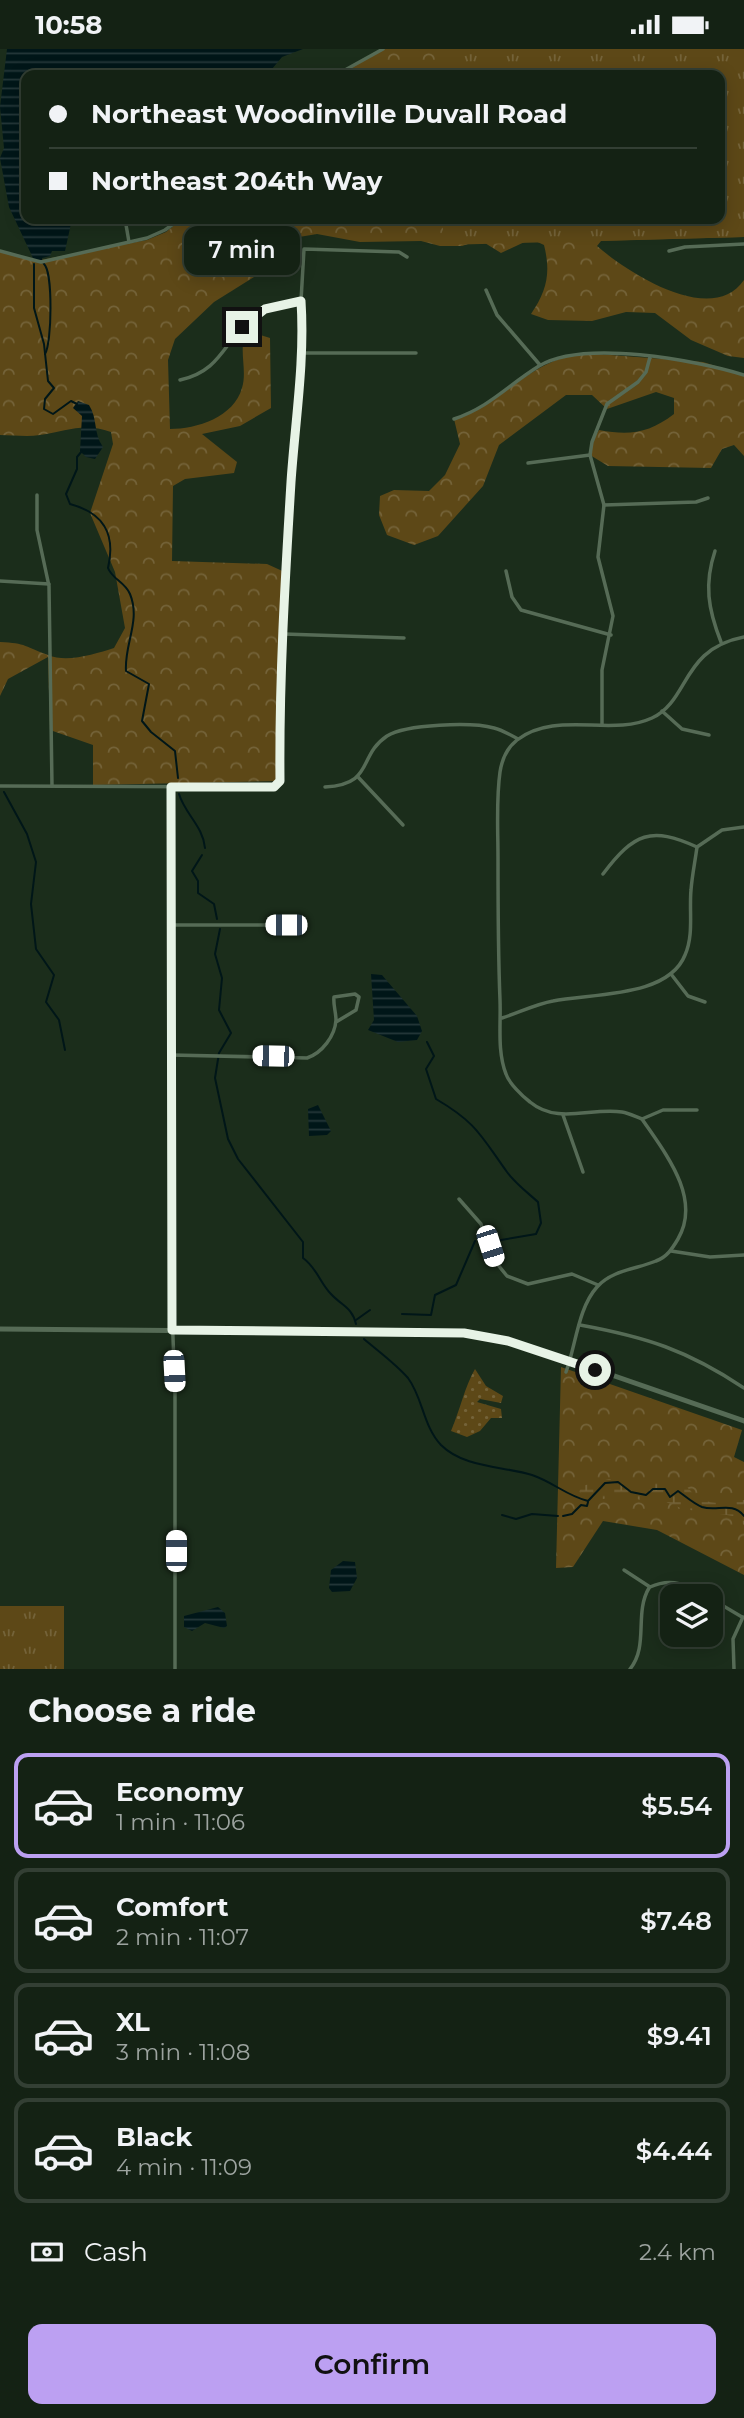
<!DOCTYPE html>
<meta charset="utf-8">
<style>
:root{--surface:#142214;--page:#212f22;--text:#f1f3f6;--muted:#9da4a0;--line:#333f34;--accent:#bca0f2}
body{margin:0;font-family:Montserrat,sans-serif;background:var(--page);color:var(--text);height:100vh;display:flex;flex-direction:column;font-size:26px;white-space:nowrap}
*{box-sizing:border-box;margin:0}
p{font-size:23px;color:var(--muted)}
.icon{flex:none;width:38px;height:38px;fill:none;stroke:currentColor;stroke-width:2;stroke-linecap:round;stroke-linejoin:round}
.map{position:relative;height:1620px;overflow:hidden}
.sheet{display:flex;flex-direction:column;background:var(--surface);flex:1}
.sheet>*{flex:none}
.guide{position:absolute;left:21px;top:21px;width:704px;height:154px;border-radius:14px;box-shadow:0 4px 18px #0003,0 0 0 2px var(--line);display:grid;align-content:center;height:154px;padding:0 28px;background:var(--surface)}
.controls{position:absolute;left:660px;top:1535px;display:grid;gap:14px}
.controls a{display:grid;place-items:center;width:63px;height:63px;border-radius:14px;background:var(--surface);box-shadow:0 4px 18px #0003,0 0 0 2px var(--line);font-size:35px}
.end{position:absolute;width:32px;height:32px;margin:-16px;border:9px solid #e7f3e6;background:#111;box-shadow:0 0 0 4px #111}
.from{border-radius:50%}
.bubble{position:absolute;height:49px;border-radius:14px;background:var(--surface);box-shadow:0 4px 18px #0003,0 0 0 2px var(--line);font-size:23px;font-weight:600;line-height:49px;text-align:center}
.car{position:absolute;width:21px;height:42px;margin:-21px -10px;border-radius:9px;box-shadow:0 0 5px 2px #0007;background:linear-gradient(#fff 24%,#345 0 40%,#fff 0 76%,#345 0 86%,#fff 0)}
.guide b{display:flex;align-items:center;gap:24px;height:66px;font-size:26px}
.guide b+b{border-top:2px solid var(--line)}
.guide i{width:18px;height:18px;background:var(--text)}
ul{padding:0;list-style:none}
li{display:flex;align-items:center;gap:21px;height:105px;margin:0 14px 10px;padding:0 14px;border:4px solid var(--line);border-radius:14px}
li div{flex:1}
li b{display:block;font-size:26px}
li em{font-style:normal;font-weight:600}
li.current{border-color:var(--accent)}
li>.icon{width:63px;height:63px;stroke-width:1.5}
h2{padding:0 28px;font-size:32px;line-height:84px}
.pay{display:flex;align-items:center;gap:18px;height:77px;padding:0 28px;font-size:26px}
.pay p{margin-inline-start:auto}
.primary-button{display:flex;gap:14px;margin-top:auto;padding:14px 28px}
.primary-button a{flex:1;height:80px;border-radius:14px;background:var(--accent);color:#111;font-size:28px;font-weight:600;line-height:80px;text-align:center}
.status{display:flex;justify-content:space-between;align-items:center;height:49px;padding:0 35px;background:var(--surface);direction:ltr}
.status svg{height:19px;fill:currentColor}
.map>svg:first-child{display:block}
</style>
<div class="status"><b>10:58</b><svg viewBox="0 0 49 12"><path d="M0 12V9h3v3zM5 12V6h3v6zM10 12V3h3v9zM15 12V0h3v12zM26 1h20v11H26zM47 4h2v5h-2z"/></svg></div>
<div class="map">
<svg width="744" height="1620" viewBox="0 0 744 1620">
<defs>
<pattern id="grass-dots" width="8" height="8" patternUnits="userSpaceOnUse" patternTransform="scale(1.75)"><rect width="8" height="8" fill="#5d4817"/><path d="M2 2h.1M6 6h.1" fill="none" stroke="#746339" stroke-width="1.8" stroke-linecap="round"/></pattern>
<pattern id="forest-crowns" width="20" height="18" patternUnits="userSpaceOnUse" patternTransform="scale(1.75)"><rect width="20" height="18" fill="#5d4817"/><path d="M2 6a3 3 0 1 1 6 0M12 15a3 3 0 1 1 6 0" fill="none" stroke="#746339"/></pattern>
<pattern id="wetland-marsh" width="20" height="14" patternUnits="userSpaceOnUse" patternTransform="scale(1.75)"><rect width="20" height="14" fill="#5d4817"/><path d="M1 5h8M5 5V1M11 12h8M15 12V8" fill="none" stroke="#746339"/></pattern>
<pattern id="park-tufts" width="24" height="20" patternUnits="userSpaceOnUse" patternTransform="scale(1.75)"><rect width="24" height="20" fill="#5d4817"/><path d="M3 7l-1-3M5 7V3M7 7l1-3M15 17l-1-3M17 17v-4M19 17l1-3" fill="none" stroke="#746339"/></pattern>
<pattern id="water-rules" width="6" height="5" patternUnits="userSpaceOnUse" patternTransform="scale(1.75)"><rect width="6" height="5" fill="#001618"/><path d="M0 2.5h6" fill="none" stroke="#25383a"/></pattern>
</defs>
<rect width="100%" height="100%" fill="#1b2d1b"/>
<path fill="url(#grass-dots)" d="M475,1320L486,1337L503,1347L501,1354L480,1350L477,1353L501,1360L502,1369H491L480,1382L467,1388L451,1382C460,1361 465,1337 475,1320Z"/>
<g fill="url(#forest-crowns)">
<path d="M383,0H744V188L601,192L597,197C628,224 712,278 744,231V309L728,307L691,291L655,264L626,263L592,272L548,271L531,265C547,242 551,224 544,196L531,190L501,204L480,191L462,197H440L421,192L360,193L317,185L293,189L254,228L214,253L175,290L168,311L170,380C197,380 234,368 242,339C247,323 240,305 244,289L254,284L270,289L271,359L240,377L202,385L237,413L234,424L185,430L173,437L172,512L267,515L289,525L280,732L93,736V696L50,681L48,608L8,630L0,647V593C26,594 26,598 48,606C67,614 95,605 114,599L125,579L115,523L90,464L113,395L111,383C84,373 67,382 40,386C27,388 13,386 0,386V202L35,212L147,191L166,183L182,170H719V26H336Z"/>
<path d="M584,304L703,313L744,326V407L734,396L722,400L711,419L608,417L590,406L592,393L599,381C630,387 649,384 674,365V349L656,343L607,360L592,346H566L499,396L483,437L438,487L414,496L387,486L379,466L380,447L394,441L429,442L445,426L460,395L454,370C501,354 532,310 584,304Z"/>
<path d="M561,1318L742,1381L734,1408L744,1413V1526L657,1481L603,1472L573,1518L556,1519Z"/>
</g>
<path fill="url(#wetland-marsh)" d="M609,1430L633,1434L659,1431L688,1439L699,1451L710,1453L725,1455L744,1451V1476L734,1467L683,1460L656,1449L647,1453L617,1444C602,1454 595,1450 579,1443L582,1437Z"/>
<g fill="url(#park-tufts)">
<path d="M444,0H744V188L443,196V170H719V26H444Z"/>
<rect x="0" y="1557" width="64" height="63"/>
</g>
<g fill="url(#water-rules)">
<path d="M7,0H303L282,8L267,26L238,21L228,26H26V170H72L65,202H52L50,207L42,209L43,215L33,209L9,158L0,109L4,99L0,58Z"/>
<path d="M78,352L89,356C98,370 93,384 103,398L95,410L86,408L80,402L82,367L73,359Z"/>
<path d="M371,925L382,926L417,967L422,982L417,991L398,993L368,981L374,971Z"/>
<path d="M318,1056L331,1082L327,1086L309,1087L308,1060Z"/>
<path d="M343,1512L355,1513L357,1529L350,1542L332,1543L329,1539L331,1521Z"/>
<path d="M218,1558L225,1564L227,1577L224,1579L205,1574L192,1582L184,1578V1567Z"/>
</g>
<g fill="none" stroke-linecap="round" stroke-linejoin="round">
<g stroke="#001618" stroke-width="2">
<path d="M34,215V259L44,295L48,332L54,339L45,350L44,360L53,365L71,352L77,355"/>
<path d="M44,215C53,223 52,294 45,305"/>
<path d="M82,402L77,408V420L66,445L70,455C104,464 116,485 108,519C112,530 125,533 130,545C141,572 124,595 126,622L149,635L142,672L151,683L175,702L178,729"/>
<path d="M4,743L27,785L36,813L31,855L36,900L54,926L46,953L59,971L65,1001"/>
<path d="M179,745C185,765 203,777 205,799"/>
<path d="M202,806L192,822L198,832V844L214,855L217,870"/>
<path d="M220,880L215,905L222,929L219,961L231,984L219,1004L215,1029L228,1090L238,1110L303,1193V1209C317,1219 320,1234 331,1245C342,1257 352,1258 356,1275"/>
<path d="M427,993L434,1007L426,1020L436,1050C477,1074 481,1087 507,1123C515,1134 528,1144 538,1153L541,1174L536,1185L495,1192"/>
<path d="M402,1265L431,1266L435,1246L456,1236L475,1192"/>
<path d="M356,1271L370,1261"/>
<path d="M364,1290C378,1302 396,1315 408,1329C423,1349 423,1377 441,1396C464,1419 503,1417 532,1426C553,1433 567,1447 588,1452L605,1434L618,1433L631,1443L646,1446L653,1440H665L670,1448L678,1442C685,1447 694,1455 702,1458C717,1463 732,1452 744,1467"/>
<path d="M502,1466L516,1470L532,1465L558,1467"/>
<path d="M563,1467L572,1465L581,1456L587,1457L588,1453"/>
</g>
<g stroke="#566b56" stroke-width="3.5">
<path d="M336,26L383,0"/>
<path d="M125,170L129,193"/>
<path d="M0,202L41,213L147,189L165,181L180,170"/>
<path d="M669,202L685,198L744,195"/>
<path d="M486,241L497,266L540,316"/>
<path d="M303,304H416"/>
<path d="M180,331C222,322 224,291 253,268C267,257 284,255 301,252"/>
<path d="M454,370C490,358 508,336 539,317C583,290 696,311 744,326"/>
<path d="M528,414L590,406"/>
<path d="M37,446V481L49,537L52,737"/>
<path d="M604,456L696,453L708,449"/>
<path d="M715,502C704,535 708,560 721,593"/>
<path d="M506,522L512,548L521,561L611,586"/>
<path d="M0,532L49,535"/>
<path d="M284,585L404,589"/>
<path d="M662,662L682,680L709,686"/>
<path d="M602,675V621L613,567L598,508L604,456L590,406L592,393L607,355L638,333L646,323L650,308"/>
<path d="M358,728L403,776"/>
<path d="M0,737L274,738L278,736L291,434L303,304L301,252L304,200L399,203L407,208"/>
<path d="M171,738L170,1207L175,1343V1620"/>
<path d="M325,738C375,735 357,707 387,687C406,675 472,673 494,679C502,681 511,686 518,690"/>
<path d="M603,825C634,784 651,777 697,798L722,781L744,778"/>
<path d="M172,876H286"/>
<path d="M671,925L688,947L705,953"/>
<path d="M502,969C518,964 536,955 553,952C591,944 668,949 685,906C694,886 689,862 691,841C692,827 695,813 697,798"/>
<path d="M171,1006L307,1009C322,1004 335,987 336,971C336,963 333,956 334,948L355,945L359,948L356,961L336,973"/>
<path d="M697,1061H663L642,1070C636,1068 629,1064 622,1063C591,1058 558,1076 530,1053C522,1047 509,1034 506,1025C497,1002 501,975 500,951C498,903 498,856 498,808C498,780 496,751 500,723C502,710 507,699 517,691C556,661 611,688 652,669C690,651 681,600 744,588"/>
<path d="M563,1066L583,1123"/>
<path d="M459,1150L481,1175L494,1211L507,1227L528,1235L572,1225L598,1236"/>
<path d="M671,1202L710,1208L744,1206"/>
<path d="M580,1276C646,1288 687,1301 744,1339"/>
<path d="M566,1323C576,1296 578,1259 597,1238C612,1221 637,1220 656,1212C667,1208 672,1200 678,1190C702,1149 665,1104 642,1070"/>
<path d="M624,1521L650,1538C672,1528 687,1536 706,1547"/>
<path d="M710,1549L742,1568"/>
<path d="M630,1620C649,1597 634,1564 649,1539"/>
<path d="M734,1620L733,1590L743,1568"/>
</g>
<path stroke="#566b56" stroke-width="5" d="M0,1280L464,1284L531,1298L744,1372"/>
</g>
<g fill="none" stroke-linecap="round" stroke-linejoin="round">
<path stroke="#e7f3e6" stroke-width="9" d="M242,278L265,260L301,252C305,313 295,373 291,433C285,532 279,632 280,732L274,738H171L172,1281L464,1284L508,1292L595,1321"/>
</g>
</svg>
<div class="controls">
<a><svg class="icon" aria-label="layers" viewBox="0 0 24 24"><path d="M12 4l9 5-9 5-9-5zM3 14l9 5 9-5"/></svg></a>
</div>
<i class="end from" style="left:595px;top:1321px"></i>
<i class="end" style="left:242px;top:278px"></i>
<div class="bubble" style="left:184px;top:177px;width:116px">7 min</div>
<i class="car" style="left:286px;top:876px;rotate:270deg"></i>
<i class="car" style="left:273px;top:1007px;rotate:271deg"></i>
<i class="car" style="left:490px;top:1197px;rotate:162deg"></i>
<i class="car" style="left:174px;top:1322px;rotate:177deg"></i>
<i class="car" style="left:176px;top:1502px;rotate:0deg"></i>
<div class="guide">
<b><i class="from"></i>Northeast Woodinville Duvall Road</b>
<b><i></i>Northeast 204th Way</b>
</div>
</div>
<section class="sheet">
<h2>Choose a ride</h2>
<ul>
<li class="current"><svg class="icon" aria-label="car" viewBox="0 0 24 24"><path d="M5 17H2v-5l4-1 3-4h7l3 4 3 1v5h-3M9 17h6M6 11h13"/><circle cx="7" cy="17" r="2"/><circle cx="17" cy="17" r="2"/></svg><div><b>Economy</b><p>1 min · 11:06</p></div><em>$5.54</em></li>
<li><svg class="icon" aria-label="car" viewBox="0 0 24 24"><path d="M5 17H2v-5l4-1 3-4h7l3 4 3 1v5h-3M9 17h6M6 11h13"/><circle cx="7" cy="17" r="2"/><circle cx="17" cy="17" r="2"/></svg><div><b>Comfort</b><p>2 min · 11:07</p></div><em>$7.48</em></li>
<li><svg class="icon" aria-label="car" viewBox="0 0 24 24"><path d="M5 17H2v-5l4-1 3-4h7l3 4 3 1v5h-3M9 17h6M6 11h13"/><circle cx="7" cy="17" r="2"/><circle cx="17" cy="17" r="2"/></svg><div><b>XL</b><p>3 min · 11:08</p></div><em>$9.41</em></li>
<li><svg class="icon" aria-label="car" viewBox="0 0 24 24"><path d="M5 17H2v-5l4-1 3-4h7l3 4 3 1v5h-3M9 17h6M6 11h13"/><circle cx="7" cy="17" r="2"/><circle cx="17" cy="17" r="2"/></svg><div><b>Black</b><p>4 min · 11:09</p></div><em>$4.44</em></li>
</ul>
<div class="pay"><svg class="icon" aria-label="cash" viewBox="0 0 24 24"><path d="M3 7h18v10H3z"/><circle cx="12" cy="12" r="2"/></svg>Cash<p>2.4 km</p></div>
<div class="primary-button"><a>Confirm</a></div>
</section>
